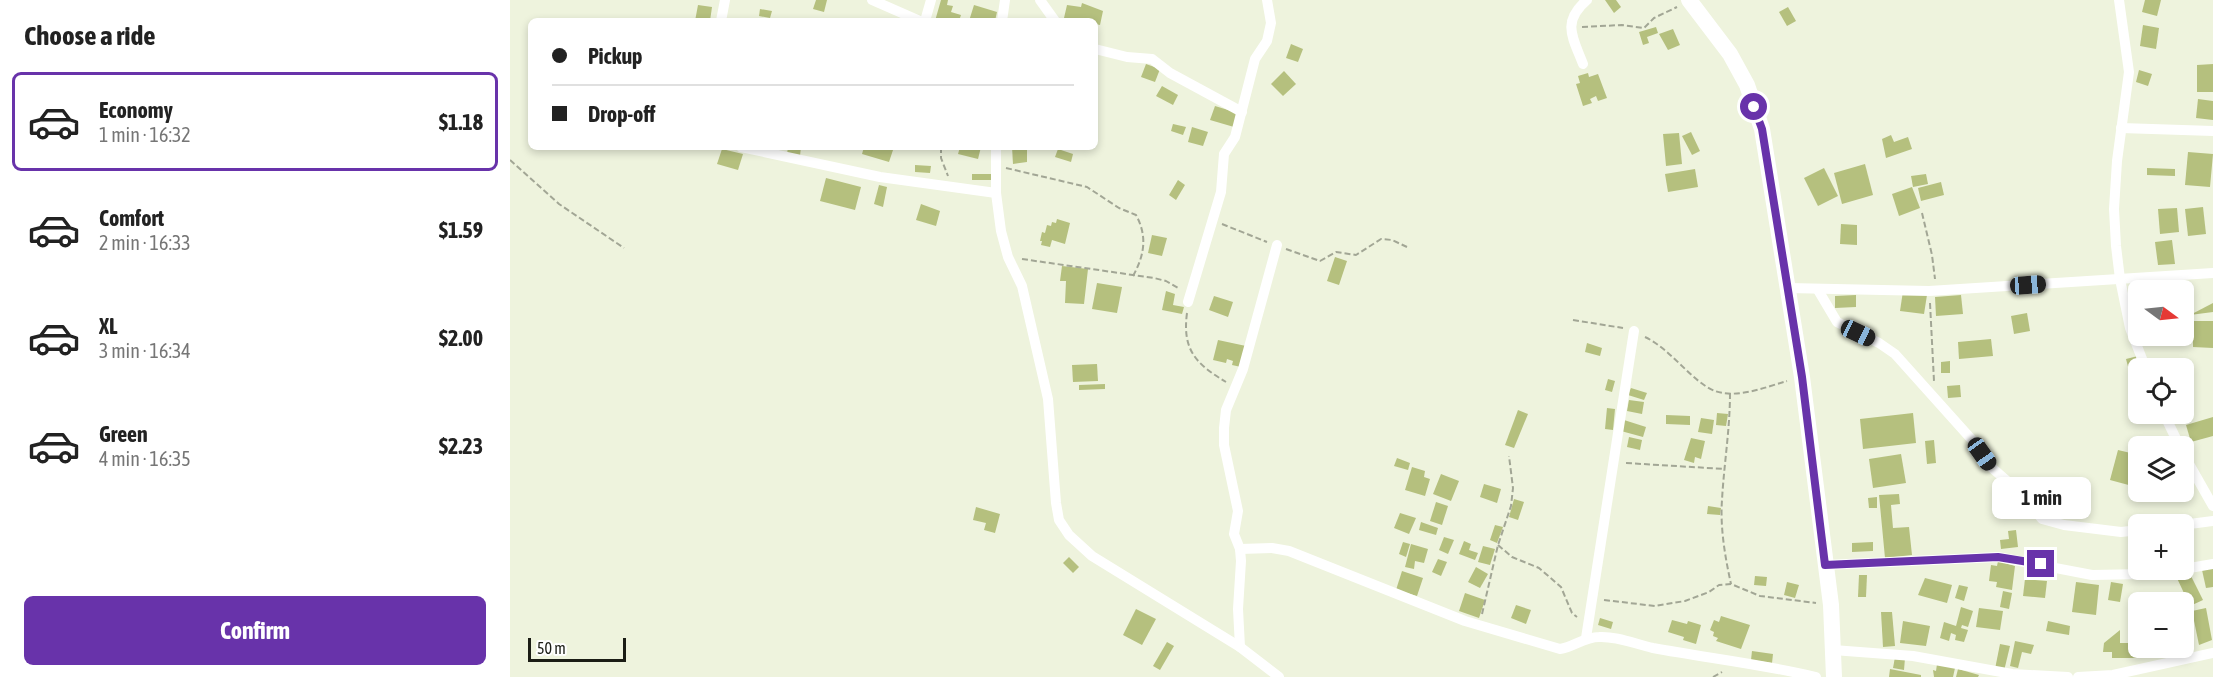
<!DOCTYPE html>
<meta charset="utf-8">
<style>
:root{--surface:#fff;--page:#f6f6f6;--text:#222;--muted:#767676;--line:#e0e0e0;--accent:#6833aa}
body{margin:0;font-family:"Asap Condensed",sans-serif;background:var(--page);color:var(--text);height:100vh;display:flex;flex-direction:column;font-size:22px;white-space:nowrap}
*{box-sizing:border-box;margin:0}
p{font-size:20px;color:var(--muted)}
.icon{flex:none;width:33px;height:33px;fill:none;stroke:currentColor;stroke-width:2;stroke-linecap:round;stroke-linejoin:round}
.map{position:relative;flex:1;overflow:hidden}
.panel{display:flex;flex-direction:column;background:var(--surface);width:510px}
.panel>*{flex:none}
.top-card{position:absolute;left:18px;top:18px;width:570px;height:132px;border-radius:9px;box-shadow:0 3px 9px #0003;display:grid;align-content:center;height:132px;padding:0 24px;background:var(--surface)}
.needle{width:39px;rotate:105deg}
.fabs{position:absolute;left:1618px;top:280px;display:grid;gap:12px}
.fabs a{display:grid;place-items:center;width:66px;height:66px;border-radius:9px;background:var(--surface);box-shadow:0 3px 9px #0003;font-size:30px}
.scale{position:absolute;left:18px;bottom:15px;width:98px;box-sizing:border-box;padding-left:6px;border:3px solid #1b1d15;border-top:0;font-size:16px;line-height:21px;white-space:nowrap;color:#1b1d15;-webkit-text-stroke:4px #fff;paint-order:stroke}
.end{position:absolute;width:27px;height:27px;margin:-14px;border:8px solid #6833aa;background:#fff;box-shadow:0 0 0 3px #fff}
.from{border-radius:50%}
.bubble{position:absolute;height:42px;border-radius:9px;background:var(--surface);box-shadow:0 3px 9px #0003;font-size:20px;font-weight:700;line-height:42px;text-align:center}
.car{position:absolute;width:18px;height:36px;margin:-18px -9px;border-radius:8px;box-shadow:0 0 4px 2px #0007;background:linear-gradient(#222 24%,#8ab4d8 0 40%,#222 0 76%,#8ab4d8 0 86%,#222 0)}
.top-card b{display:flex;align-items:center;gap:21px;height:57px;font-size:22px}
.top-card b+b{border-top:2px solid var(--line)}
.top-card i{width:15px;height:15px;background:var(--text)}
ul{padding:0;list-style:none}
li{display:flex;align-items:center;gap:18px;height:99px;margin:0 12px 9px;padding:0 12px;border:3px solid transparent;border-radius:9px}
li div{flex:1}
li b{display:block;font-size:22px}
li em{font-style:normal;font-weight:700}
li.selected{border-color:var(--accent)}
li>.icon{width:54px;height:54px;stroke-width:1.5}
h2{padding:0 24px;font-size:27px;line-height:72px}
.button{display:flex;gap:12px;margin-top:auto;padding:12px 24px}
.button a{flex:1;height:69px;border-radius:9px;background:var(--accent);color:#fff;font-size:24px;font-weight:700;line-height:69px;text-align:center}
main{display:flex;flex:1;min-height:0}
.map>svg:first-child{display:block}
</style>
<main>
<section class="panel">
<h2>Choose a ride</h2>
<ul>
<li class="selected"><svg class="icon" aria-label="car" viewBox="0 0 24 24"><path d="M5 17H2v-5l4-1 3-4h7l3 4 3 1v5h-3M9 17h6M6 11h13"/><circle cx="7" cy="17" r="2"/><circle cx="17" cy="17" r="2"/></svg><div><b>Economy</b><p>1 min · 16:32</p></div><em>$1.18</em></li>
<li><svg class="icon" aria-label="car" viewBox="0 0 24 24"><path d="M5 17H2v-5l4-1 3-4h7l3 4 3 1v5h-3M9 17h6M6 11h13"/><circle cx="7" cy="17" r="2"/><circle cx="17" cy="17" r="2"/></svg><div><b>Comfort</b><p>2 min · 16:33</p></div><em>$1.59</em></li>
<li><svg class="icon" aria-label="car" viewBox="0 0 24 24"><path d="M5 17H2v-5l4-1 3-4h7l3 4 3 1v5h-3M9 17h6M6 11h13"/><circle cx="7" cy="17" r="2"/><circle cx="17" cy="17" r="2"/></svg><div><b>XL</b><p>3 min · 16:34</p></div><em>$2.00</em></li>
<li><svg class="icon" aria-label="car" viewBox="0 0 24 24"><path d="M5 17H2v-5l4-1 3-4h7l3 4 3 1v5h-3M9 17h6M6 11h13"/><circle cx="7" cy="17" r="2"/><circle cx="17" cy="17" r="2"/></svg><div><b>Green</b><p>4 min · 16:35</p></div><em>$2.23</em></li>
</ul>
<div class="button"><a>Confirm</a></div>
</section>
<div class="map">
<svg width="1703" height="677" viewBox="0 0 1703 677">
<rect width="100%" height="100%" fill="#eef3dd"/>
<g fill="#b5c07e">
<path d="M306,0H317L314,12L303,9Z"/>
<path d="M431,0H438L437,5L443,6L441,12L451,15L449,21H425Z"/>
<path d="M1095,0H1106L1111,7L1104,13Z"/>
<path d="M1635,0H1651L1647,16L1632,12Z"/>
<path d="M572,3L593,11L590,25L585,24V21L554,18L557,5L571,7Z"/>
<path d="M188,5L202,7L200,21H185Z"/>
<path d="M464,5L487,12L485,21H459Z"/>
<path d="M1278,7L1286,21L1277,26L1269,12Z"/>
<path d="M250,9L262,11L260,18L249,16Z"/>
<path d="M1633,25L1649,28L1646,49L1630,46Z"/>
<path d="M1146,27L1148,33L1137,37L1139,43L1133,45L1129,32Z"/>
<path d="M1163,29L1170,45L1158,50L1149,34Z"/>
<path d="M781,44L793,49L788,62L776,58Z"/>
<path d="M636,64L650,69L645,82L631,77Z"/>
<path d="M1703,64V92H1687V65Z"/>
<path d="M1629,70L1642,74L1638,86L1626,82Z"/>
<path d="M774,71L786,84L773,96L761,84Z"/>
<path d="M1078,73L1079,77L1088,74L1097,98L1088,101L1086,96L1080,99L1082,103L1073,106L1066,84L1070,83L1068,76Z"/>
<path d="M652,86L668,95L663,105L646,96Z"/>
<path d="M1688,99L1703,101V120L1686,118Z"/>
<path d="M705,106L728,113L724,127L700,120Z"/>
<path d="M663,124L676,127L673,135L661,131Z"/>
<path d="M682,127L698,132L693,146L678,142Z"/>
<path d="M1181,132L1190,151L1182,155L1172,136Z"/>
<path d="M1169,133L1172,164L1156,166L1153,134Z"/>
<path d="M1381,135L1384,142L1398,137L1402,149L1376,158L1372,139Z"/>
<path d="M278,147H291L290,156L277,154Z"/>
<path d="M354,147H384L379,162L352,154Z"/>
<path d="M450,147H471L468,159L448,154Z"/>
<path d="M502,147H517V162L503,164Z"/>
<path d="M212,149L233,154L228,170L207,164Z"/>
<path d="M548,149L563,154L561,162L545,157Z"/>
<path d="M1678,152L1703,154L1700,187L1675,185Z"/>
<path d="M1355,164L1363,195L1332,204L1324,173Z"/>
<path d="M405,165L421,166L420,173L405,172Z"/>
<path d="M1314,168L1328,196L1308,206L1294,178Z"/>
<path d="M1637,168L1665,169V176L1637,175Z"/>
<path d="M1185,169L1188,187L1158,192L1155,174Z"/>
<rect x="462" y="174" width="20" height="6"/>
<path d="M1416,174L1418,184L1403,187L1401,176Z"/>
<path d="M316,178L351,187L345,210L310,201Z"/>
<path d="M668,180L675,185L666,200L659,195Z"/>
<path d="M1431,182L1434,195L1411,201L1408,188Z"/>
<path d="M369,185L377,187L373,207L364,204Z"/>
<path d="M1402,187L1410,208L1389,216L1382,194Z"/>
<path d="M411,204L430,211L426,226L406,220Z"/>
<path d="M1693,207L1696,234L1678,236L1675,209Z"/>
<path d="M1667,208L1669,232L1650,234L1648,209Z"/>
<path d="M547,219L560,223L555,244L542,240L540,247L531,245L532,241H530L532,232L535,233L537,225L541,226L542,222L546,223Z"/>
<path d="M1331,224L1347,225V245L1330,244Z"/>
<path d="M642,235L657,238L652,256L638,253Z"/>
<path d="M1662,240L1665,264L1648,265L1645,242Z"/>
<path d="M825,257L837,261L829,285L817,281Z"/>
<path d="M552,266L578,269L574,304L555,303L556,281H550Z"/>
<path d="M587,283L612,287L607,313L582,309Z"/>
<path d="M656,291L665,294L663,305L674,307L672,314L652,310Z"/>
<path d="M1393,291L1417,295L1414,314L1390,311Z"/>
<path d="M1346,295V307L1325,308V296Z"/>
<path d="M1451,295L1453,314L1426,316L1425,297Z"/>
<path d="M704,296L723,302L718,317L699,310Z"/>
<path d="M1703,303V312L1680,315Z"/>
<path d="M1517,313L1520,331L1504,334L1501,316Z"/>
<path d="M1683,321H1703V348L1683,347Z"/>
<path d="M1481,339L1483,356L1449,359L1448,342Z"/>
<path d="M708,340L736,346L731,367L722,365L723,361L717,359L716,363L703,360Z"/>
<path d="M1077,343L1092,348L1090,356L1075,352Z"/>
<path d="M1628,356L1631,369H1629V376L1621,378L1616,359Z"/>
<path d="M1440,361V373H1431V362Z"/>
<path d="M587,364L588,381L563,382L562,365Z"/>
<path d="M1098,379L1105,381L1102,392L1095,390Z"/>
<path d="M595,384V389L569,390V385Z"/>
<path d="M1450,385L1451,397L1438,398L1437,386Z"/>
<path d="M1121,388L1137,393L1134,400L1118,395Z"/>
<path d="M1119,400L1134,402L1132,414L1117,411Z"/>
<path d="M1097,408L1105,409L1103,430L1095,429Z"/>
<path d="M1008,410L1018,414L1004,448L995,445Z"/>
<path d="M1207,413L1218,414L1216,426L1206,425Z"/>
<path d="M1403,413L1406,443L1353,449L1350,419Z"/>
<path d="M1156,415L1180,416V425L1156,424Z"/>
<path d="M1703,417V436L1681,442L1676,425Z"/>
<path d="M1191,418L1204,420L1202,434L1188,432Z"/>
<path d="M1114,420L1136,427L1133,437L1111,431Z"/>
<path d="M1119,437L1132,440L1130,450L1117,447Z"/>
<path d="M1181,438L1195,441L1191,459L1185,457L1184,463L1174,460Z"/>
<path d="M1424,440L1426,463L1417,464L1415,441Z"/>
<path d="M1608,450L1629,455L1626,487L1600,480Z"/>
<path d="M1391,454L1396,483L1363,488L1359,459Z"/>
<path d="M887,458L900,463L898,470L884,466Z"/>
<path d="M902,467L915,471L914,477L920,479L915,496L895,490Z"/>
<path d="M931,474L949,481L941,501L923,494Z"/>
<path d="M974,484L991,489L987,503L970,497Z"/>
<path d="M1389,494L1390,504L1381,505L1383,528L1399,527L1402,555L1375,558L1369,495Z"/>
<path d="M1367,497V508H1359L1358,498Z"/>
<path d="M1004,499L1014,502L1008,520L999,517Z"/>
<path d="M926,502L938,506L932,525L920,521Z"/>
<path d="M1198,506L1211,508L1210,515L1197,514Z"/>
<path d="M466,507L490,514L485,533L474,530L476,523L463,520Z"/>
<path d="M890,513L906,518L899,534L884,528Z"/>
<path d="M911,522L928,528L926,535L909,530Z"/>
<path d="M985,525L993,527L987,543L980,540Z"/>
<path d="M1506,530L1508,547L1491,549L1490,540L1499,539L1498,531Z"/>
<path d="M934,537L944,540L938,554L929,550Z"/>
<path d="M954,541L961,544L959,550L968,553L965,560L949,554Z"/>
<path d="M893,542L900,544L896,557L889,554Z"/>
<path d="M1363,542V551L1342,552V543Z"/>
<path d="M901,544L918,549L914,563L905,561L904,569L895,567Z"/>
<path d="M973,546L985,549L980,565L968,562Z"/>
<path d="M559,557L569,567L563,573L553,563Z"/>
<path d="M928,559L937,562L931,576L922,572Z"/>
<path d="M1488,561L1505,566L1502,590L1486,587L1487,582L1479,581L1481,565L1487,566Z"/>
<path d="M966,567L978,574L970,588L958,582Z"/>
<path d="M1703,568V587L1696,588L1692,570Z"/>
<path d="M1678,570L1693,600L1680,606L1666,576Z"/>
<path d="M892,571L913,578L907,596L886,590Z"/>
<path d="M1349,575H1357L1356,597H1348Z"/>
<path d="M1245,576L1257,577L1256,586L1244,585Z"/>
<path d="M1415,578L1442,585L1437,603L1408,595Z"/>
<path d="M1515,579L1537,581L1535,598L1513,596Z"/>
<path d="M1277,582L1289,585L1285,598L1274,595Z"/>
<path d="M1566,582L1589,585L1586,615L1562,612Z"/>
<path d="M1601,582L1613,584L1610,602L1598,600Z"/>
<path d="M1449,585L1458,587L1454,601L1445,598Z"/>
<path d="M1493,591L1502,593L1499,609L1490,607Z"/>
<path d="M955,593L975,600L969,618L949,611Z"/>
<path d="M1006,605L1021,610L1016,624L1001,618Z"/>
<path d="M1451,607L1463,611L1458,627L1452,625L1451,628L1458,630L1454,642L1445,640L1446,635L1441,633L1439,641L1430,638L1434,622L1446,626Z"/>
<path d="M1469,608L1493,611L1490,630L1466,627Z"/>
<path d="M1696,608L1702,640L1689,645L1682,611Z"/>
<path d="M626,609L646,619L632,645L613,635Z"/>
<path d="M1371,612H1382L1385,646L1373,647Z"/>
<path d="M1211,616L1240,625L1231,649L1206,641L1208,638L1203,636L1204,632L1200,630L1204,620L1209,622Z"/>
<path d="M1090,618L1103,622L1101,629L1088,625Z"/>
<path d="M1162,620L1177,624L1178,621L1191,625L1186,644L1173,640L1174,637L1158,632Z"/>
<path d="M1393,621L1420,626L1416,646L1390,643Z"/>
<path d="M1538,621L1560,626L1559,635L1536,631Z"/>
<path d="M1610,630V643H1629V648H1634V658H1602V652H1593L1594,643Z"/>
<path d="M1505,641L1524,645L1521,654L1512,652L1508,668L1500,666Z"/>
<path d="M657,642L664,646L650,670L643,666Z"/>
<path d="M1490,644L1500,646L1494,671L1485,669Z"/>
<path d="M1242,651L1263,654L1262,663L1241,660Z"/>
<path d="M1385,657L1395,658L1394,670L1383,668Z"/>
<path d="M1427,664L1445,668L1443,677H1424L1423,670L1426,671Z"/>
<path d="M1380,669L1411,675V677H1379Z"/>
<path d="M1448,669L1469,675L1468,677H1446Z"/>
</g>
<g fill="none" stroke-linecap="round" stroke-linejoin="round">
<g stroke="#a2a695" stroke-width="2" stroke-dasharray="6 3" stroke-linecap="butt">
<path d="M1072,27L1112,25L1134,28L1144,18L1167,7"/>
<path d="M431,147V158L438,176"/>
<path d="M0,160L49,204L114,248"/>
<path d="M496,168L577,187L609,208L626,215C638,237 634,256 623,276"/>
<path d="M1412,213L1422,255L1425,279"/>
<path d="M712,224L757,242"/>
<path d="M776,249L810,261L826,252L846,255L871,239L882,240L897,247"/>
<path d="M512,259L644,278L656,281L670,289"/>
<path d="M1420,303L1424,381"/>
<path d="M677,313C672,350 686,364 716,382"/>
<path d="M1063,320L1113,328"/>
<path d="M1135,337C1161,349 1183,383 1205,391C1227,399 1256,387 1277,381"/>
<path d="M1220,393C1220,429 1214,464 1212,500C1210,527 1215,557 1221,584"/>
<path d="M1116,463L1215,469"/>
<path d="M988,545L1002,557L1029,568L1051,587L1062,613L1067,617"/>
<path d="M1094,600L1145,606L1175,601L1199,592L1209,585L1221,584L1250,596L1306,603"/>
<path d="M972,614L988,545L1001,506L1003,488L999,456"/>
<path d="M1203,677L1212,672"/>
</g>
<g stroke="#fff" stroke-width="10">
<path d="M362,0L410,21"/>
<path d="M530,0L545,21"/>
<path d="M1609,0L1619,72L1607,161L1604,209L1606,246L1610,279L1620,328L1636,369"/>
<path d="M211,21L215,0"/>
<path d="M415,21L421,0"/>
<path d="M492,21L495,0"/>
<path d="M585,49L617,57L642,59L660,73L732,112"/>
<path d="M1073,64C1063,38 1051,22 1077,0"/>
<path d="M1611,128L1703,131"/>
<path d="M231,147L370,177L486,193"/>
<path d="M486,147V193L491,231L498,257L512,286L538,399L546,503L549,520L559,535L582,556L730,647L769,677"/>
<path d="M1278,288L1419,291L1703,273"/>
<path d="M1308,290L1327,322L1369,343L1385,354L1463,441L1481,467L1512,494L1532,519L1554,525L1611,532L1629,530"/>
<path d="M678,302L711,192L714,154L725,137L745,59L757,41L761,23L757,0"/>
<path d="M1654,414L1670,447"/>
<path d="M1674,455L1703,506"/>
<path d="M1672,525L1703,521"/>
<path d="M730,549L762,548L779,551L955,621L1050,649C1064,647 1074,637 1089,637C1107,636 1125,644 1143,648C1197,658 1252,664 1306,677"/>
<path d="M1315,565L1488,557L1582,575L1635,574L1665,570"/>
<path d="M1674,569L1703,564"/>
<path d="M1076,638L1124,331"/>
<path d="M730,647L728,609L731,561L730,549L724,534L728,511L714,445V428L716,410L733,369L767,245"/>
<path d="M1323,650L1403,656L1502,674L1558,677"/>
<path d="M1568,677L1603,675L1703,653"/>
</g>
<path stroke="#fff" stroke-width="16" d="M1179,0L1220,54L1237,85L1252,129L1292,377L1321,605L1324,677"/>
</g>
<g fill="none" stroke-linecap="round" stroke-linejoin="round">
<path stroke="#6833aa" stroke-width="8" d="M1244,107L1252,129L1292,377L1315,565L1488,557L1531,564"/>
</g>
</svg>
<div class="fabs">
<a><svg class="needle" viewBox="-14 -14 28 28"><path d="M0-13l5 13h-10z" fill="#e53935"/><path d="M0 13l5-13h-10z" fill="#767676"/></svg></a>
<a><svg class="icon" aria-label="locate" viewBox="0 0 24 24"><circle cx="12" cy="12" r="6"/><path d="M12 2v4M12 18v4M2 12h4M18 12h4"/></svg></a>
<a><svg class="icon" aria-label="layers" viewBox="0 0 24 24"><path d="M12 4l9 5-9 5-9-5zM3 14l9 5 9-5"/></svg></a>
<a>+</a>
<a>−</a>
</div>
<div class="scale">50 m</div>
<i class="end from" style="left:1244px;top:107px"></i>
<i class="end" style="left:1531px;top:564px"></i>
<div class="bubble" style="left:1482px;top:477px;width:99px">1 min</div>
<i class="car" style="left:1518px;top:285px;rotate:86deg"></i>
<i class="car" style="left:1348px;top:333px;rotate:115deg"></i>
<i class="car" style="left:1472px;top:454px;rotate:145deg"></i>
<div class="top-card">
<b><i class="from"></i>Pickup</b>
<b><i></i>Drop-off</b>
</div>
</div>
</main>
